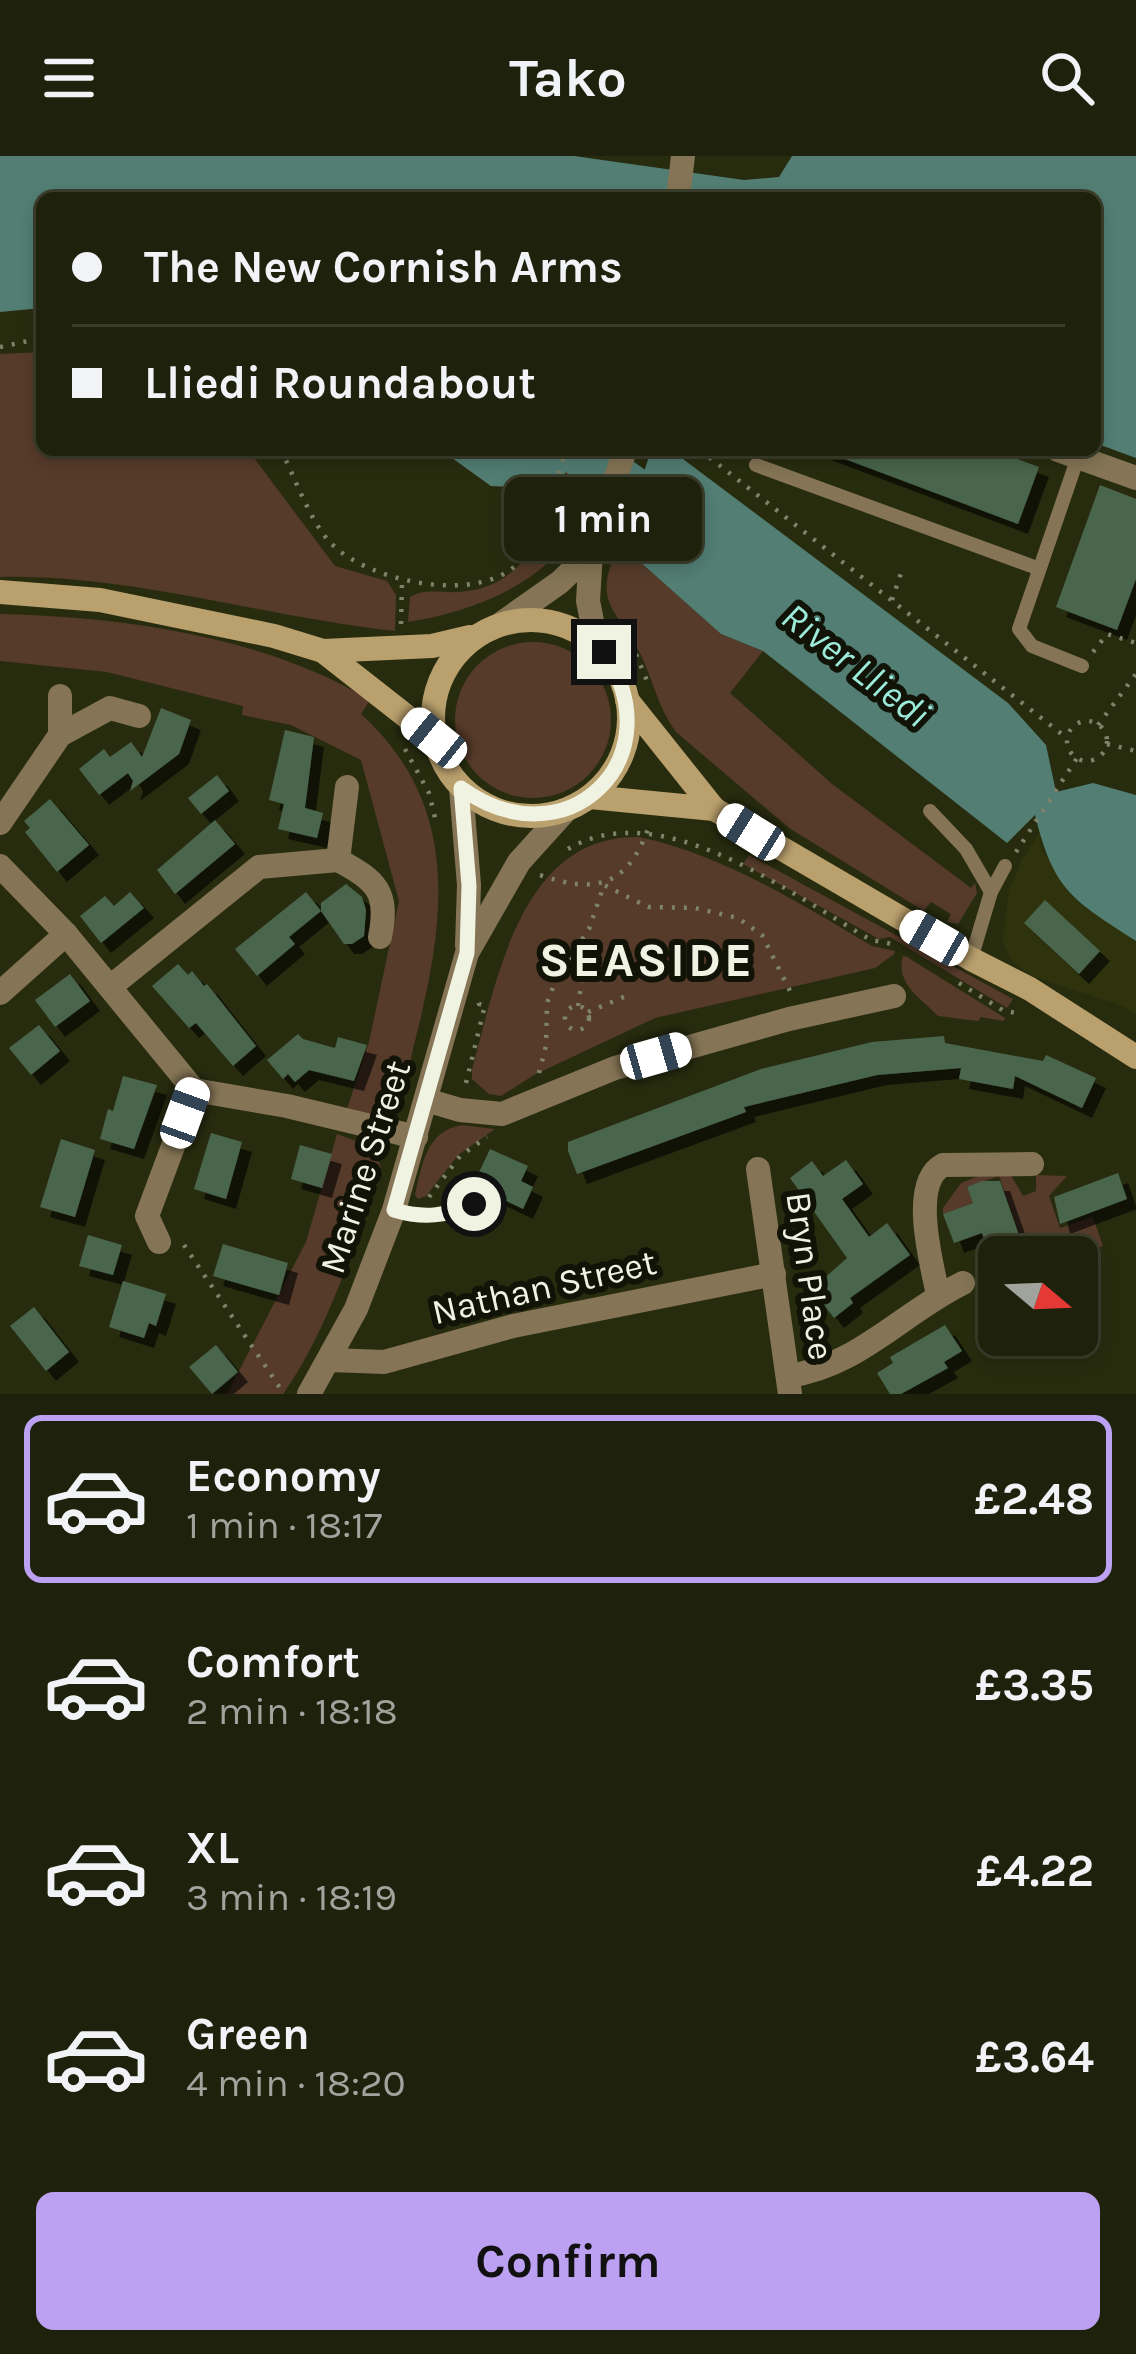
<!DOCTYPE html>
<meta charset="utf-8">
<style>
:root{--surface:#1e210b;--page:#2b2e19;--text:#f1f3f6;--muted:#a1a39d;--line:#3c3e2c;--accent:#bca0f2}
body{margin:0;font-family:Karla,sans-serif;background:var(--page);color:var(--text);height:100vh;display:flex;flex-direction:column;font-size:45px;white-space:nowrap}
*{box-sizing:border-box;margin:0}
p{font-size:39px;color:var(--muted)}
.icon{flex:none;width:66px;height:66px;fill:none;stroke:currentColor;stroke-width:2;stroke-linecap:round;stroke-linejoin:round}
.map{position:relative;height:1238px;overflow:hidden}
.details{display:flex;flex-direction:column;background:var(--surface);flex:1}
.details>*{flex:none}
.hud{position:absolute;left:36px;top:36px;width:1065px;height:264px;border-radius:18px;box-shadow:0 6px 18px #0003,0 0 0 3px var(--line);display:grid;align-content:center;height:264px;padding:0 36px;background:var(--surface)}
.needle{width:78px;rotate:109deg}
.fabs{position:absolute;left:978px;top:1080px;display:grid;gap:24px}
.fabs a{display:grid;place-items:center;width:120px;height:120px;border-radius:18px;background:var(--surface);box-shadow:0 6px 18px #0003,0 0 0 3px var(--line);font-size:60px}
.end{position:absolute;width:54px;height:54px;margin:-27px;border:15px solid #f0f3e2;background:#111;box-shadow:0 0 0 6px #111}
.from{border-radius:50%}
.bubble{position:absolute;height:84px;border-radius:18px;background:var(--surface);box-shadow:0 6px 18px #0003,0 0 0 3px var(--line);font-size:39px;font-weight:700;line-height:84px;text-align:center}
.car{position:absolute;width:36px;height:72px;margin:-36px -18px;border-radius:15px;box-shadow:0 0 9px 3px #0007;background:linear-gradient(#fff 24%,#345 0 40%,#fff 0 76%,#345 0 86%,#fff 0)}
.hud b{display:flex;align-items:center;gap:42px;height:114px;font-size:45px}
.hud b+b{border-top:3px solid var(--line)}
.hud i{width:30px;height:30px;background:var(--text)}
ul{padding:21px 0 0;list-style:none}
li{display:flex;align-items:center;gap:36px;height:168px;margin:0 24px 18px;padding:0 12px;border:6px solid transparent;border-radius:18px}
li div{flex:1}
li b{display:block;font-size:45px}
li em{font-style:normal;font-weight:700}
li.on{border-color:var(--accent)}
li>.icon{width:108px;height:108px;stroke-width:1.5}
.cta{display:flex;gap:24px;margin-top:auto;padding:24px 36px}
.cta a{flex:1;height:138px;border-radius:18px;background:var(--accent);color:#111;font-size:48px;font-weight:700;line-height:138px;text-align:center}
header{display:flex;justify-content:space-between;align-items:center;height:156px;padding:0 36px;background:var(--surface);font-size:54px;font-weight:700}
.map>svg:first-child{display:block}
</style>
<header><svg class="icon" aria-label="menu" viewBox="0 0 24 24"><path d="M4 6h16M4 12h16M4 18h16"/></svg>Tako<svg class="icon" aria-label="search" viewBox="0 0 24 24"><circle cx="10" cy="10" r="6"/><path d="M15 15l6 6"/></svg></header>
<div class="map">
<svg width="1136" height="1238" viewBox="0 0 1136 1238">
<defs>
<filter id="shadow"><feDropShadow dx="10" dy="10" stdDeviation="0" flood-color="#0009"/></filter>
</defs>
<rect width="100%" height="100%" fill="#282c0f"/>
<path fill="#2e320d" d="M1039,677L1042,694L1079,747L1136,785V859L1123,850L1032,820L1012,805L1002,786L1009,736L1021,705Z"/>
<g fill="#563b2a">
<path d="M42,196V294H248L335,410L387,425L396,439L395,475C265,461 130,418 0,421V198Z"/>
<path d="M441,294H560L591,318C585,338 581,362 570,380C538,432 465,457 408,466L410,441C425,432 441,437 458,436C519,433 542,384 560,334L491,330Z"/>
<path d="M621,389L721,478L763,495L730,537L832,628L971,732L975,727L977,737L958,768L947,766L951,758L931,746L924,755L789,672L676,576C659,553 653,525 641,499C619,455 588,445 621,389Z"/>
<path d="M0,458C123,461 263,480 370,544L361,558C460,648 446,760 417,877C410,902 407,934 394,957L384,961L347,953L369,886L399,745L361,604L291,569L242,559L243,550L107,516L0,505Z"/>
<circle cx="533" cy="564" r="78"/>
<path d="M639,681C723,699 798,746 872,790L895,795L894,798L875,812L655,862L534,919L501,940L489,938L472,923V913C497,825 520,679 639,681Z"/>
<path d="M749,699L1013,843L1007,852L890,781L879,783L743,708Z"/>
<path d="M903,800L907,801L1005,862L1003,865L981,861L978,865L938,860C921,842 895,828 903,800Z"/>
<path d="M462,969L495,973L458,999L426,1040L418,1043L415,1039C422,1009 426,975 462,969Z"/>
<path d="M337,978L372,991L381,1011C354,1089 330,1171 283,1238H227L306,1086Z"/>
<path d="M996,1013L1010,1018L1023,1040L1036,1035V1019L1067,1020L1049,1040L1060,1072L1093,1061L1103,1090L1071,1101H999V1123L990,1099L1022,1087L999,1020L967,1031L973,1047L943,1058V1052L961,1027Z"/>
</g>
<g fill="#527e74">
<path d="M0,0H574L744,24L779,21L792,0H1136V302L1095,287V42H42V152L0,156Z"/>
<path d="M441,294H599L591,318L570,302L560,333L491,330Z"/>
<path d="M651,294H671L1008,547L1046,589L1056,636L1093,627L1136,639V785C1073,744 1054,736 1035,659L1007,687L763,495L721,478L621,389Z"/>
</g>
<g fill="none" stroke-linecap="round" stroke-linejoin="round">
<path stroke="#527e74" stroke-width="48" d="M576,294L688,374"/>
</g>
<g fill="#4a654c" filter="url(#shadow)">
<path d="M821,294H993L1039,311L1018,368Z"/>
<path d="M1100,329L1136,343V423L1117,474L1056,451Z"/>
<path d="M161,552L191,564L179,598L130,635L133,625L128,617L99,639L79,613L104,593L110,601L131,586L142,601Z"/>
<path d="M285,574L314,581L305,652L323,657L317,682L278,673L284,648L269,644Z"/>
<path d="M217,619L229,635L201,658L188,642Z"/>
<path d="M50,643L89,689L57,716L25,676L30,672L24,665Z"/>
<path d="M215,664L235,688L175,738L157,714Z"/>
<path d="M346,728L362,741L366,754L364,780L352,788H344L321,755V747Z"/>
<path d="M130,736L144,752L101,787L80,760L105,740L114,750Z"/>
<path d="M306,736L321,755L289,781L295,788L257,820L235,793Z"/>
<path d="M1045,744L1100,795L1079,818L1024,767Z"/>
<path d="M178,808L188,819L192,815L204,830L207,828L256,890L233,910L196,867L189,872L152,830Z"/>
<path d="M70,818L90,845L55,871L35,844Z"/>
<path d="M39,869L60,895L31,919L9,892Z"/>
<path d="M298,878L303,883L335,892L338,881L367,889L354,925L309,914L295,926L288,918L283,923L267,904Z"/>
<path d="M944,880L945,887L1043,905L1046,899L1096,922L1082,952L1015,920L1013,933L959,923L961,912L877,919L744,951L746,956L577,1018L568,995V986L761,913L872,886Z"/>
<path d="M123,920L157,929L134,993L100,983L108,953L113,955Z"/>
<path d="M211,977L242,986L226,1043L194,1033Z"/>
<path d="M61,983L95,994L75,1061L40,1051Z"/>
<path d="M300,989L332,998L322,1032L291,1023Z"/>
<path d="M490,993L528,1010L521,1025L533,1031L523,1053L473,1029Z"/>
<path d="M846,1004L863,1028L842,1043L869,1081L887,1067L910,1099L850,1142L853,1147L834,1162L817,1140L826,1133L820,1126L847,1102L790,1022L812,1005L823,1020Z"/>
<path d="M1118,1017L1127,1043L1060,1068L1054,1041Z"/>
<path d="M982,1025H1000L1022,1088L990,1099L982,1077L954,1087L943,1058L973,1047L967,1031Z"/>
<path d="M88,1079L122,1089L113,1119L79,1110Z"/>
<path d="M223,1088L288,1107L279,1139L213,1120Z"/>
<path d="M123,1125L166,1138L156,1170L149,1167L144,1182L109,1171Z"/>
<path d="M34,1151L69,1196L46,1215L10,1170Z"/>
<path d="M945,1169L962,1195L944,1206L948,1212L901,1238H890L877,1217L893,1207L890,1201Z"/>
<path d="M216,1189L238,1216L212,1238L189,1211Z"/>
</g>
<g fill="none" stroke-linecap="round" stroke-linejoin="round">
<g stroke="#7f836b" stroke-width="4.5" stroke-dasharray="3 9" stroke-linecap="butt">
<path d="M0,191L42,182"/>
<path d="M281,294C295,322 308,360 328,384C364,426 482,451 521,404C546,373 554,331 566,294"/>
<path d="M700,294L1068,583"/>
<path d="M1018,294L1035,300"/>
<path d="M892,444L903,411"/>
<path d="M401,468L402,426"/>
<path d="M622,479L635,496L648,527"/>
<path d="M1093,496L1107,478L1136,487"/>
<circle cx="1087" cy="585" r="20"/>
<path d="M1098,569L1136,518"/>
<path d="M1107,588L1136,595"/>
<path d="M405,593L429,637L437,670"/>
<path d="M568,693C662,638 790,738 871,784L892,788"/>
<path d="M1016,696L1077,602"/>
<path d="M540,719C594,738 627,731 648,673"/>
<path d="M959,827L1004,855L1017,857"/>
<path d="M578,850L583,817"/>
<circle cx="577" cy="862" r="12"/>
<path d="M588,856L626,840"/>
<path d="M539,917L546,890L547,847L557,821L589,773L604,729L648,751L695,752L738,762L762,779L791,837"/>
<path d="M466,927L485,849L479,848L480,844"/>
<path d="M429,1041L460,1000L487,981"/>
<path d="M184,1089L284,1238"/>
</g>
<g stroke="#857556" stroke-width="14">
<path d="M1078,301L1019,473L1032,490L1082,510"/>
<path d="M756,309L1037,412"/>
<path d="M930,655L966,693L991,736"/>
<path d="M971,803L991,736L1005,710"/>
<path d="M394,1054C424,1063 446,1060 474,1047"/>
</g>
<g stroke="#857556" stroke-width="24">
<path d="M678,42L683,0"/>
<path d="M1058,294L1136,322"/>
<path d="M502,467L560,426L591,396"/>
<path d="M597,490L588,445L591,396L625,294"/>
<path d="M60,579V540"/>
<path d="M461,632L469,729L467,789"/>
<path d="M0,667L60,579L110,552L139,560"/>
<path d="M338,704C377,725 389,736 380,781"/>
<path d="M0,710L66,778L194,934L287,950L416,981"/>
<path d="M110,831L259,711L338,704L347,631"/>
<path d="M0,837L66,778"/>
<path d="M426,944L460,954L502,958L615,912L789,863L894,840"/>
<path d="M758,1013L790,1238"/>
<path d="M159,1086L147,1060L194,934"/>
<path d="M938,1139C932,1108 909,1027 943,1009L1032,1008"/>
<path d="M330,1204L384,1206L513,1170L774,1118"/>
<path d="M788,1220C857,1211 902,1157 963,1127"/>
<path d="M309,1238L356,1153L394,1054L467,797L519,706L566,654"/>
</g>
<g stroke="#baa06d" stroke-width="24">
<path d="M0,436L100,444L274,480L323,495L432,490L470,481"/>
<circle cx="531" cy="562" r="98"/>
<path d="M323,495L434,582"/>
<path d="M627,544L714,653L971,803L1030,833L1136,901"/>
<path d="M590,641L714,653"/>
</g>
</g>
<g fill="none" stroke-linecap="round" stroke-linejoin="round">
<path stroke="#f0f3e2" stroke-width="15" d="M474,1048C446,1060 424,1063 394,1054L467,797L469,730L461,632C566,708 676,603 604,496"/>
</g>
<g text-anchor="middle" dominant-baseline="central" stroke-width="12" stroke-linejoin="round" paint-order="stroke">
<g font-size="36" fill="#f0f3e2" stroke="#111307">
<text transform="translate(365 1011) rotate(-72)">Marine Street</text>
<text transform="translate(810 1120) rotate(82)">Bryn Place</text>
<text transform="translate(544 1131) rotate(-13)">Nathan Street</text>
</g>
<g font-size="39" font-style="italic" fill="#9debda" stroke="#111307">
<text transform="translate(856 509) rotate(38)">River Lliedi</text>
</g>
<g font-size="48" font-weight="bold" letter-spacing="3" fill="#f0f3e2" stroke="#111307">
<text x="647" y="804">SEASIDE</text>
</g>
</g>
</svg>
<div class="fabs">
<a><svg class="needle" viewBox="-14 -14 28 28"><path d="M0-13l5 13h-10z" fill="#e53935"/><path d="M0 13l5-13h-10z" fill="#a1a39d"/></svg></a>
</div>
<i class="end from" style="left:474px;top:1048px"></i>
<i class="end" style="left:604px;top:496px"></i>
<div class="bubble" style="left:504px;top:321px;width:198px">1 min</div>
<i class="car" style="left:434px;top:582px;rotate:309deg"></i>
<i class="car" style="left:751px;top:676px;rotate:302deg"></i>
<i class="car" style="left:934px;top:782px;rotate:300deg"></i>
<i class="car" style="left:656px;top:900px;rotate:74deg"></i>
<i class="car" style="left:185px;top:957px;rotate:20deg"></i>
<div class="hud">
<b><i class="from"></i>The New Cornish Arms</b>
<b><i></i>Lliedi Roundabout</b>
</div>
</div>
<section class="details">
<ul>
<li class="on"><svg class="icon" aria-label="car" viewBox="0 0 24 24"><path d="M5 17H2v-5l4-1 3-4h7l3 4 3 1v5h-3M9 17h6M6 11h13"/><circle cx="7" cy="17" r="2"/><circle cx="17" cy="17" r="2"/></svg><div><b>Economy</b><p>1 min · 18:17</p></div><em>£2.48</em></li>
<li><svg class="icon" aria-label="car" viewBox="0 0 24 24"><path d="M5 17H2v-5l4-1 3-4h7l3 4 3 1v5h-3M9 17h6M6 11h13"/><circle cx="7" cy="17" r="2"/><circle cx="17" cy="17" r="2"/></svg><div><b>Comfort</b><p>2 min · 18:18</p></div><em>£3.35</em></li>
<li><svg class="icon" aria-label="car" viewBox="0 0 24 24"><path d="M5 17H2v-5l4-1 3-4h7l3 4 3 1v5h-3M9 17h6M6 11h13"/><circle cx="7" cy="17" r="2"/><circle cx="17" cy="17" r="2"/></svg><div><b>XL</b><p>3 min · 18:19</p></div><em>£4.22</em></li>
<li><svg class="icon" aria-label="car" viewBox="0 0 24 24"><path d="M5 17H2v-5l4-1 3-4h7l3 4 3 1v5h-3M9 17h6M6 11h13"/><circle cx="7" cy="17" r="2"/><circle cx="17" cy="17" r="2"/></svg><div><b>Green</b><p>4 min · 18:20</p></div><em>£3.64</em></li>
</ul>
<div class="cta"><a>Confirm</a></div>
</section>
